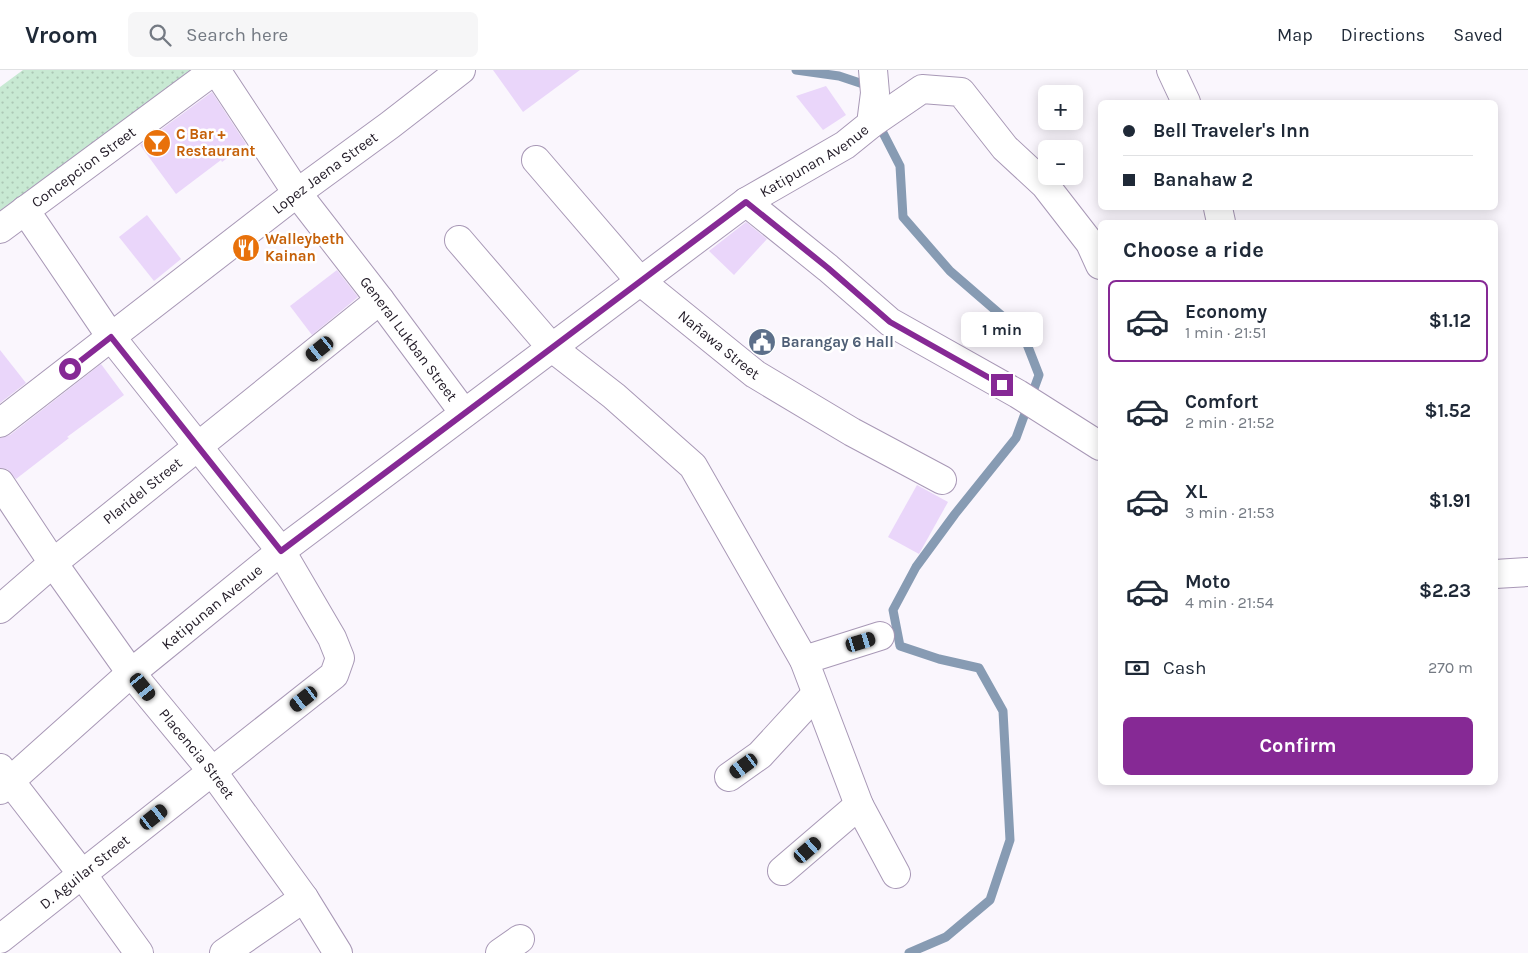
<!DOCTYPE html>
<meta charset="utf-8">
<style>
:root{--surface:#fff;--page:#f6f6f7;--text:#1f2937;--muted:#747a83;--line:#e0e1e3;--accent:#862995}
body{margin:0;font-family:Karla,sans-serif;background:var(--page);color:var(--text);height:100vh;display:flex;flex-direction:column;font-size:19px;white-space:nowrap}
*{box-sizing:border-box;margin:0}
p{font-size:16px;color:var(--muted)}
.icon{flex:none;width:28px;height:28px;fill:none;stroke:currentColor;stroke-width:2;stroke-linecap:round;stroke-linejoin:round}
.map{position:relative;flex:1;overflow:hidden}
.drawer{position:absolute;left:1098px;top:150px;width:400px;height:565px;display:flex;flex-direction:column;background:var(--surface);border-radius:8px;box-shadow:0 2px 12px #0003}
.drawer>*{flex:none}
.banner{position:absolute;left:1098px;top:30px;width:400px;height:110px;border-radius:8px;box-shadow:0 2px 12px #0003;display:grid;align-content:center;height:110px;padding:0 25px;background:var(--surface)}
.buttons{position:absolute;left:1038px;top:15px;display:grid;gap:10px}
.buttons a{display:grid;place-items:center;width:45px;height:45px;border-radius:8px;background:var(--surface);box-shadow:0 2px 12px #0003;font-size:25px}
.end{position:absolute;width:22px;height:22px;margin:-11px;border:6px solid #862995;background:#fff;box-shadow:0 0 0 2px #fff}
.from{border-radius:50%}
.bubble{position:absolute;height:35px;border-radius:8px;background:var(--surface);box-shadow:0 2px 12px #0003;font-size:16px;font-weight:700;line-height:35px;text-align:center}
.car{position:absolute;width:15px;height:30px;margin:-15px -8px;border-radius:6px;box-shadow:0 0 4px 1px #0007;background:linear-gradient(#222 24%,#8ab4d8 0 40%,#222 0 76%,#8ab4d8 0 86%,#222 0)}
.banner b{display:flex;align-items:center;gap:18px;height:48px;font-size:19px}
.banner b+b{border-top:1px solid var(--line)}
.banner i{width:12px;height:12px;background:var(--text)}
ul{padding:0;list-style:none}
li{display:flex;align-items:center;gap:15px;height:82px;margin:0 10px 8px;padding:0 15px;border:2px solid transparent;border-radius:8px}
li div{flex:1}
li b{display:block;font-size:19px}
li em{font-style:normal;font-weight:700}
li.selected{border-color:var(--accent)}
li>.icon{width:45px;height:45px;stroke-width:1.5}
h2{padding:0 25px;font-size:22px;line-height:60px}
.pay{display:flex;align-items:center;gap:12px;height:55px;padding:0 25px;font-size:19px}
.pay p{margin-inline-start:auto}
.button{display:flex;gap:10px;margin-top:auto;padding:10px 25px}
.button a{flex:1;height:58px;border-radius:8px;background:var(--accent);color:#fff;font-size:20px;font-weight:700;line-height:58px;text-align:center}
header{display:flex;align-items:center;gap:30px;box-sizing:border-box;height:70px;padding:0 25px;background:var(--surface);border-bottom:1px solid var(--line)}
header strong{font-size:24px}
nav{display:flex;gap:28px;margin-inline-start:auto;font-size:18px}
.search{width:350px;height:45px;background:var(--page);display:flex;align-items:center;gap:12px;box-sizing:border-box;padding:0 18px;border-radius:8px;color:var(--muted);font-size:19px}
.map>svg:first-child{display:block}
</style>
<header>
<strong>Vroom</strong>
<div class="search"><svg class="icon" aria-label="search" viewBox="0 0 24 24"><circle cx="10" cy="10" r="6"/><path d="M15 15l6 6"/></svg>Search here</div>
<nav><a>Map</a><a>Directions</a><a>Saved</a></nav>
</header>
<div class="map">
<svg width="1528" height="883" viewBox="0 0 1528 883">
<defs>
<pattern id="grass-dots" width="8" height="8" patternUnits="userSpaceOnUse" patternTransform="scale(1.25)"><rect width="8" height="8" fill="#c8e9d3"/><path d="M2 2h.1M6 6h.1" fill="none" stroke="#acc7b5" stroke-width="1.8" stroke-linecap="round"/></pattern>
</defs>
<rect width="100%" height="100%" fill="#faf6fd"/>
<path fill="url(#grass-dots)" d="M23,0H190L193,4L0,149V17Z"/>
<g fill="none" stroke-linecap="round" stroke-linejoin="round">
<g stroke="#879bb3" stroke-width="9">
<path d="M796,0L839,6L872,17"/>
<path d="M880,57L900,96L903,147L950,201L1023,264L1039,305L1016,368L955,444L916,497L893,540L900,576L939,589L979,598L1003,641L1010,770L990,830L946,867L909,883"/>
</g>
</g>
<g fill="#ead6fa">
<path d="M493,0H580L523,42Z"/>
<path d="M826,16L846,45L823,60L796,26Z"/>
<path d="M212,22L246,74L222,92L221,90L176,124L140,75Z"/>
<path d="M147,145L181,189L154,211L119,167Z"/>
<path d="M746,152L767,169L734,205L709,181Z"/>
<path d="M337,200L358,227L312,265L290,236Z"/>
<path d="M0,280L26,313L0,333Z"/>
<path d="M101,294L124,325L67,367L69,368L16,409L7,399L0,398V368L10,365Z"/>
<path d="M917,415L948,432L919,484L888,467Z"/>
</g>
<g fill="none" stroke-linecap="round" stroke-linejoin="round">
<g stroke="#a898b6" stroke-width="30">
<g id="minor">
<path id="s1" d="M216,0L297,123L380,230L464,343"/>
<path d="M1171,0L1186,32"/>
<path d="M871,54L922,19L961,22L1005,78L1045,115L1090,173L1100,195"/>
<path id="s2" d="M536,90L640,211L755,304L852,362L942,410"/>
<path d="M746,132L828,198L890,252L1018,324L1100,376"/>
<path d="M1218,138L1221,152"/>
<path id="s3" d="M0,159L215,0"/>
<path d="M459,170L551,277L614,326L693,396L804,590L859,735L896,804"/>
<path id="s4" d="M0,353L297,123L390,55L461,0"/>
<path id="s5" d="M0,413L53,493L131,603L212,701L304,828L338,883"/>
<path d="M1495,504L1528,502"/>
<path id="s6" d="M0,539L53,493L380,230"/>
<path d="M804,590L880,566"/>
<path d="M0,698L82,804L139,883"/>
<path d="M729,707L760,685L816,624"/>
<path id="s7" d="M0,720L131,603L281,481L746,132L845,75L871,54L875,23L873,0"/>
<path d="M782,801L859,735"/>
<path id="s8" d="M0,869L334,605L340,588L332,568L281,481L111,267L25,140"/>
<path d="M224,883L304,828"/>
<path d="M500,883L520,869"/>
</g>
</g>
<use href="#minor" stroke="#fff" stroke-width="28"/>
</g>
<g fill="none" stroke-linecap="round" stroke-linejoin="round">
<path stroke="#862995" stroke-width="6" d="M70,299L111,267L281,481L746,132L828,198L890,252L1002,315"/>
</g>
<defs>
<g id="bar-disc" transform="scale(1.4375)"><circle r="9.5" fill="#e8710a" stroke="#fff"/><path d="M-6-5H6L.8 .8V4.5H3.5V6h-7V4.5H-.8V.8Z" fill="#fff"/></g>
<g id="restaurant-disc" transform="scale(1.4375)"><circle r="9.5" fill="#e8710a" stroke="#fff"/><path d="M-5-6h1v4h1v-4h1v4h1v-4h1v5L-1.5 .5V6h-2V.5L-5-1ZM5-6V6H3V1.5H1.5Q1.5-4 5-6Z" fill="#fff"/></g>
<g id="civic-disc" transform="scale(1.4375)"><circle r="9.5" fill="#5c6f8a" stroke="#fff"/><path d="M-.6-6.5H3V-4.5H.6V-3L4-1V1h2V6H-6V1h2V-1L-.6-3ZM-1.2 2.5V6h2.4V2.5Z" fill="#fff"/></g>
</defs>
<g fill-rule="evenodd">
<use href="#bar-disc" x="157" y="73"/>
<use href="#restaurant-disc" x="246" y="178"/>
<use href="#civic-disc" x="762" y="272"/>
</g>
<g text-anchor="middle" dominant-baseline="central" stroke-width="5" stroke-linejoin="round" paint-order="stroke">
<g font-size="15" font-weight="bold" fill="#c56008" stroke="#fff" text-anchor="start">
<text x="176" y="64">C Bar +<tspan x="176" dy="17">Restaurant</tspan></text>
<text x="265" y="169">Walleybeth<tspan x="265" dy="17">Kainan</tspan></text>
</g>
<g font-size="15" fill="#211a26" stroke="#fff">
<text stroke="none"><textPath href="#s7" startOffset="1030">Katipunan Avenue</textPath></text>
<text stroke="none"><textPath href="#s3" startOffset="104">Concepcion Street</textPath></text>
<text stroke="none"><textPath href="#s4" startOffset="410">Lopez Jaena Street</textPath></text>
<text stroke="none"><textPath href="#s1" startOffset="331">General Lukban Street</textPath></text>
<text stroke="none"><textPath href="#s2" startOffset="261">Nañawa Street</textPath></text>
<text stroke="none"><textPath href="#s6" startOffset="185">Plaridel Street</textPath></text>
<text stroke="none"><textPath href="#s7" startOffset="280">Katipunan Avenue</textPath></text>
<text stroke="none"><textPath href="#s5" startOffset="335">Placencia Street</textPath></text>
<text stroke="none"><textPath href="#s8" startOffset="108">D. Aguilar Street</textPath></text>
</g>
<g font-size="15" font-weight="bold" fill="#4e5e75" stroke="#fff" text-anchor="start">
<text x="781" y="272">Barangay 6 Hall</text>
</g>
</g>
</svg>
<div class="buttons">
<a>+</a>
<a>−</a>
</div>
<i class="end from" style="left:70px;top:299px"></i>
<i class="end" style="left:1002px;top:315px"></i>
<div class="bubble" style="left:961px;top:242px;width:82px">1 min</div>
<i class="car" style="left:320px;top:279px;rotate:231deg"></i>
<i class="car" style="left:861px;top:572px;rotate:73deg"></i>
<i class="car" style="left:143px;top:617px;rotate:141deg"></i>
<i class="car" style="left:304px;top:629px;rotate:232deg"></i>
<i class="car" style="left:744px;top:696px;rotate:234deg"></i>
<i class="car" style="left:154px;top:747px;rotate:52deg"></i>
<i class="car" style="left:808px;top:780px;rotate:49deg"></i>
<div class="banner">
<b><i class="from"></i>Bell Traveler's Inn</b>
<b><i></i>Banahaw 2</b>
</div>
<section class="drawer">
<h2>Choose a ride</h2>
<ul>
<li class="selected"><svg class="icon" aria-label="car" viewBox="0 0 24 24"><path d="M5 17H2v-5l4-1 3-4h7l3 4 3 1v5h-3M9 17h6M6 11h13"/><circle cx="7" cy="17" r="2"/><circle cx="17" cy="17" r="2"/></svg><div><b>Economy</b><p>1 min · 21:51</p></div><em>$1.12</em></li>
<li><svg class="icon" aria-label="car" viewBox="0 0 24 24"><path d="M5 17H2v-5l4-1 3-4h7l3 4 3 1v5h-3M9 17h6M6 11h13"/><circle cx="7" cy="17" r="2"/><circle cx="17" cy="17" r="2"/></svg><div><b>Comfort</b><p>2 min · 21:52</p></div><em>$1.52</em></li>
<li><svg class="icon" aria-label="car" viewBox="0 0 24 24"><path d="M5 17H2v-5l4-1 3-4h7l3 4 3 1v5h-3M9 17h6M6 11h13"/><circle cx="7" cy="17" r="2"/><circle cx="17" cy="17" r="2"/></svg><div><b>XL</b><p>3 min · 21:53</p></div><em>$1.91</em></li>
<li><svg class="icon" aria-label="car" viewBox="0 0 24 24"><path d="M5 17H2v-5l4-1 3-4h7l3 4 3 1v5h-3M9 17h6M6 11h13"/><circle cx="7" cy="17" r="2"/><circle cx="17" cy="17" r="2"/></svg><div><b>Moto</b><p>4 min · 21:54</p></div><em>$2.23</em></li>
</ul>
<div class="pay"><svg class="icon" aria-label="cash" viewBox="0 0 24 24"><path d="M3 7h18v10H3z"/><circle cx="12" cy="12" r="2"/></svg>Cash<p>270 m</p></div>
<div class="button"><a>Confirm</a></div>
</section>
</div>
